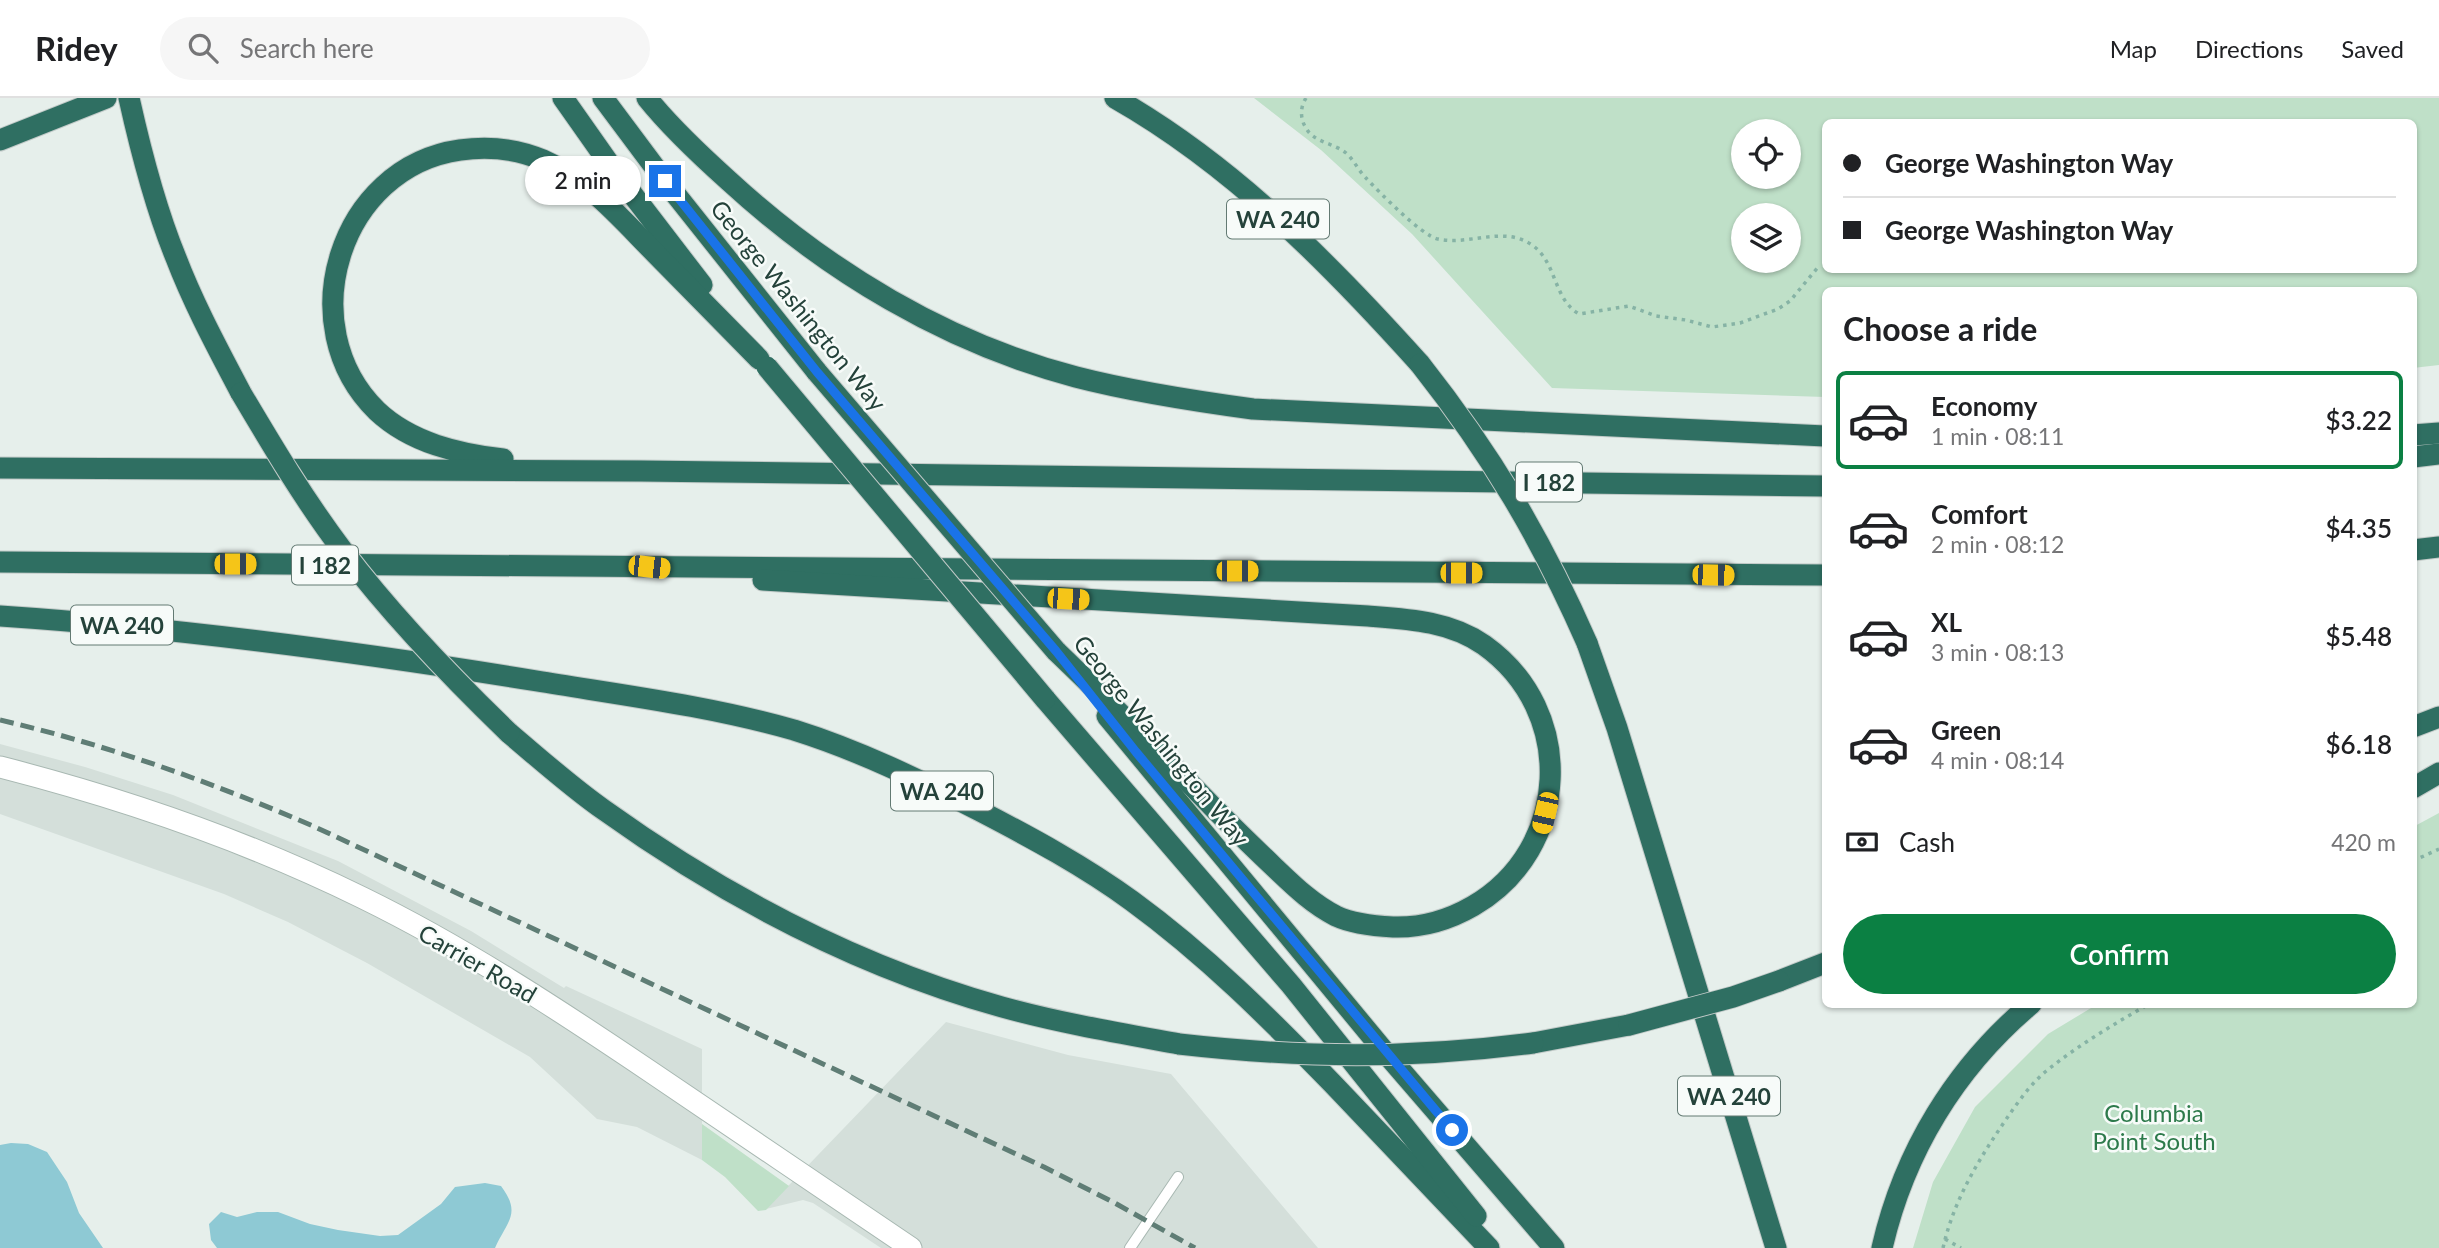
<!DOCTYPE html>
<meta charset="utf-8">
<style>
:root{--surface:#fff;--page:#f6f6f6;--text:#202124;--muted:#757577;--line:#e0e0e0;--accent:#0b8043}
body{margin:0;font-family:Lato,sans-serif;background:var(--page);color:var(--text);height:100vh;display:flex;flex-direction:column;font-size:26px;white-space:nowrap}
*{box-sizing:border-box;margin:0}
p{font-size:23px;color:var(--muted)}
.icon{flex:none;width:38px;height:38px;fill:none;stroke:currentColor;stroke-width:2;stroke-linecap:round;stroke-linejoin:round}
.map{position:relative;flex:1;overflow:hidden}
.drawer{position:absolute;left:1822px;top:189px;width:595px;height:721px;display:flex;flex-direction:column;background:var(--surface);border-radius:10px;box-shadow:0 2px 5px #0004}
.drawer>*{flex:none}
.banner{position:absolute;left:1822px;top:21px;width:595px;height:154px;border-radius:10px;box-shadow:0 2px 5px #0004;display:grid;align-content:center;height:154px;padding:0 21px;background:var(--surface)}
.tools{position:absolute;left:1731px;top:21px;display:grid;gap:14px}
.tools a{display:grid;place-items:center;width:70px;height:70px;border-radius:50%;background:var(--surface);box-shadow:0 2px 5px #0004;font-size:35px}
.end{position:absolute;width:32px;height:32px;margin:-16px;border:9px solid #1a73e8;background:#fff;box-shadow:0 0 0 4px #fff}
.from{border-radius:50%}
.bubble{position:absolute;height:49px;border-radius:24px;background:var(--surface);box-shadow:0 2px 5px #0004;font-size:23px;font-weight:600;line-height:49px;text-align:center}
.car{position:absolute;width:21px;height:42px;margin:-21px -10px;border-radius:9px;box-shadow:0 0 5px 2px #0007;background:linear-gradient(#f5c518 24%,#345 0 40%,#f5c518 0 76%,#345 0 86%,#f5c518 0)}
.banner b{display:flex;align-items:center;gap:24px;height:66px;font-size:26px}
.banner b+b{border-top:2px solid var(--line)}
.banner i{width:18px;height:18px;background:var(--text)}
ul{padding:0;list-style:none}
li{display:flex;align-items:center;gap:21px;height:98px;margin:0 14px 10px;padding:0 7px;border:4px solid transparent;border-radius:10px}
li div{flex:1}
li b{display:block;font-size:26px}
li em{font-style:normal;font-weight:600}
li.selected{border-color:var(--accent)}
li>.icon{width:63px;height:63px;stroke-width:1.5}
h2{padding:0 21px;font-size:32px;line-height:84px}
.pay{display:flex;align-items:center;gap:18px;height:77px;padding:0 21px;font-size:26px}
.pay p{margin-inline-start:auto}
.button{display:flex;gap:14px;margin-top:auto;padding:14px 21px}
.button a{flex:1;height:80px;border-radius:42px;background:var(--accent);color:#fff;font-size:28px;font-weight:600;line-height:80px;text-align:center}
header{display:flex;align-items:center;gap:42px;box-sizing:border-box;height:98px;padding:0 35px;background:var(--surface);border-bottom:2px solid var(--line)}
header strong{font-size:33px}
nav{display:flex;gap:38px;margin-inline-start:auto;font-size:24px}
.search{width:490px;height:63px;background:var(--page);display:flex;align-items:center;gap:18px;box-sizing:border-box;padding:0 24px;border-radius:38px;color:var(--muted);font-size:26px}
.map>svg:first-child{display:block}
</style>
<header>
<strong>Ridey</strong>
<div class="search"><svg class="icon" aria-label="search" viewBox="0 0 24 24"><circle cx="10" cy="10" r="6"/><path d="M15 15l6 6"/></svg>Search here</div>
<nav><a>Map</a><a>Directions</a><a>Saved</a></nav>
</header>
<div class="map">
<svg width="2439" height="1150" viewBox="0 0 2439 1150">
<rect width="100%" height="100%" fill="#e6efeb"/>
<g fill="#d4dfda">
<path d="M0,646L85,669L173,697L338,763L471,833L564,890L566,888L702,951V1062L637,1029L597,1021L530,959L367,865L288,824L224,796L0,716Z"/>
<path d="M946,924L1068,957L1171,976L1318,1150H881L813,1105L803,1102L766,1111Z"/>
</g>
<g fill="#bfe0c8" fill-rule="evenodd">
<path d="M1254,0H2439V267L2413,270V192H1825V299L1552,290L1412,136L1321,52ZM2413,24V172H1825V24ZM1788,33V79H1743V33ZM1743,117H1788V163H1743Z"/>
<path d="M2439,715V1150H1913L1933,1084L1975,1009L2048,936L2096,907L2413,906V729Z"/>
<path d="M702,1026L789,1088L766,1112L758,1113L725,1079L702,1062Z"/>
</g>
<g fill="#8ec9d4">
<path d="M11,1045L28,1046L47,1054L67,1084L79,1115L103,1150H0V1047Z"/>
<path d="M485,1085L501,1088C522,1116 507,1123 495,1150H217L211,1142L209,1126L221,1114L237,1119L257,1114H278L310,1126L338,1132L380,1138L398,1137L441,1106L455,1089Z"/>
</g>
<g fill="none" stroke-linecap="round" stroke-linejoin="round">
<g stroke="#a8b8b2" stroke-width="12">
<path id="service" d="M1130,1150L1178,1079"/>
</g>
<g stroke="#a8b8b2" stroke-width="23">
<path id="minor" d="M0,669C125,701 247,743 363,800C463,849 556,910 648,972C736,1031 823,1091 911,1150"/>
</g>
<g stroke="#c2cac8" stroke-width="23">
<g id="motorway">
<path d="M129,0C141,54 155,109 176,160C194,207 218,251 241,295"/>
<path d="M563,0L613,71L702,187"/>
<path d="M603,0L665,83L817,274"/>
<path d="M647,0C671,30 700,57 729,83C827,173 946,245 1076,279C1134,294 1194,303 1253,311L1825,338"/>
<path d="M1115,0C1233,67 1330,166 1420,266"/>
<path d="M0,42L106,0"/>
<path d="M2413,337L2439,335"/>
<path d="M2413,359L2439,356"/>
<path d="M503,361C459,356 411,345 377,313C290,228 339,69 460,52C488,48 517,51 543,62C589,82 621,121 656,156C690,191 725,226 759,261"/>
<path d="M0,370L641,373L1825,388"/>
<path d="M2413,452L2439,449"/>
<path d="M0,464L1825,477"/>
<path d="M763,482L1368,518C1408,521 1450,523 1484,547C1577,613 1571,751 1473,808C1447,823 1422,830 1393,829C1374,828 1353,826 1336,818C1312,806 1293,787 1274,769C1251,747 1228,725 1206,702C1157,652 1107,602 1056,553"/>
<path d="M0,518C180,530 359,554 537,583C622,597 710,608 794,632C858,652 920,682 980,713C1032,740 1084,768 1132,803C1206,857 1269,920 1332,985C1385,1040 1437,1095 1489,1150"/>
<path d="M1587,545L1617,630L1776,1150"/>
<path d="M1045,601L1291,887L1476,1118"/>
<path d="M1107,618L1384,953L1554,1150"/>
<path d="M2413,629L2439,619"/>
<path d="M509,635C540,661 571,689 604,712C724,798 859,869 1002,909C1060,925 1119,935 1179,946"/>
<path d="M2413,690L2439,675"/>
<path d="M1779,883L1825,865"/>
<path d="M1533,945L1629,927"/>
<path d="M1882,1150C1904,1054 1955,970 2031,906"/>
</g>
</g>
<g stroke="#86b3a5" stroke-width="3.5" stroke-dasharray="3.5 5" stroke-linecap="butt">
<path d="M1306,0C1300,9 1300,21 1306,30C1313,44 1334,45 1346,55C1354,62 1358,72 1366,80C1379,94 1422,138 1438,141C1469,148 1504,127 1532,147C1557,164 1553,201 1579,216L1629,208L1656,218L1686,222L1712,229L1740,225L1778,211L1790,203L1819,168"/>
<path d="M2413,763L2439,751"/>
<path d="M1945,1141L1961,1150"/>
<path d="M1943,1150C1954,1101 1979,1061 2007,1020C2018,1004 2030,987 2045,974C2077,948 2114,926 2149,906"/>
</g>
<use href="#service" stroke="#fff" stroke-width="10"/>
<use href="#minor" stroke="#fff" stroke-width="21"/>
<use href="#motorway" stroke="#2f6f62" stroke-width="21"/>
<path stroke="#5f7d75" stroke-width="5" stroke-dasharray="14 7" stroke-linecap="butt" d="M0,622C108,647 211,684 313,728L1044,1069L1113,1104L1195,1150"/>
<g stroke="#c2cac8" stroke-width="23" stroke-linecap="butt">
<g id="motorway-bridge">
<path d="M1420,266C1491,356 1541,440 1587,545"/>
<path d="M767,269L1045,601"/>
<path d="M817,274L1056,553"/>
<path d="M241,295C273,349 305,403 343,453C393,519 450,578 509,635"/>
<path d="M1629,927L1733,899L1779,883"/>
<path d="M1179,946C1302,960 1410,961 1533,945"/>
</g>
</g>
<use href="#motorway-bridge" stroke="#2f6f62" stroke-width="21"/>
</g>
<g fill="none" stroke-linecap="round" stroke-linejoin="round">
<path stroke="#1a73e8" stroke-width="9" d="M665,83L817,274L1056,553L1136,654L1452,1032"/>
</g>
<g text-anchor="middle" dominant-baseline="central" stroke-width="5" stroke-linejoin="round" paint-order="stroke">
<g fill="#f7fbf9" stroke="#637a73" stroke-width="2">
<rect x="1227" y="101.5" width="102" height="39" rx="5"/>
<rect x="1516" y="364.5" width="66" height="39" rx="5"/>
<rect x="292" y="447.5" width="66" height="39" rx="5"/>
<rect x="71" y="507.5" width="102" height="39" rx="5"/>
<rect x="891" y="673.5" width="102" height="39" rx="5"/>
<rect x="1678" y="978.5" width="102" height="39" rx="5"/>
</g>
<g font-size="23" font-weight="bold" fill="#24423a">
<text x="1278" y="121">WA 240</text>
<text x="1549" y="384">I 182</text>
<text x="325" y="467">I 182</text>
<text x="122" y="527">WA 240</text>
<text x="942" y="693">WA 240</text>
<text x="1729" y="998">WA 240</text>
</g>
<g font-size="24" fill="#24423a" stroke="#f7fbf9">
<text transform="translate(799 207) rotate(51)">George Washington Way</text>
<text transform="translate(1162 642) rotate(51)">George Washington Way</text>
<text transform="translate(478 865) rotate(30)">Carrier Road</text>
</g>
<g font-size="24" fill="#2d7a4b" stroke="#f7fbf9">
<text x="2154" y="1014">Columbia<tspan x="2154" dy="28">Point South</tspan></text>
</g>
</g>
</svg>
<div class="tools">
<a><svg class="icon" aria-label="locate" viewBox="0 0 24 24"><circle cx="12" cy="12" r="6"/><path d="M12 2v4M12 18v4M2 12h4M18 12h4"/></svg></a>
<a><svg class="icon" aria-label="layers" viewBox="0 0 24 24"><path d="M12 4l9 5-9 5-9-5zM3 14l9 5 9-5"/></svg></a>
</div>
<i class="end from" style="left:1452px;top:1032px"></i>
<i class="end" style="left:665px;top:83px"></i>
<div class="bubble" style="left:525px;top:58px;width:116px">2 min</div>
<i class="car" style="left:235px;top:466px;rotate:90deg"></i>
<i class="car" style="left:649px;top:469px;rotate:96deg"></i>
<i class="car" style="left:1237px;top:473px;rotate:90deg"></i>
<i class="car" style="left:1461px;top:475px;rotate:90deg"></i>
<i class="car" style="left:1713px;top:477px;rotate:91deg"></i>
<i class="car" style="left:1068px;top:501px;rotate:93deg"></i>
<i class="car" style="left:1545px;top:715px;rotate:193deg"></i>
<div class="banner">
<b><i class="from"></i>George Washington Way</b>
<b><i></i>George Washington Way</b>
</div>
<section class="drawer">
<h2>Choose a ride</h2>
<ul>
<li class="selected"><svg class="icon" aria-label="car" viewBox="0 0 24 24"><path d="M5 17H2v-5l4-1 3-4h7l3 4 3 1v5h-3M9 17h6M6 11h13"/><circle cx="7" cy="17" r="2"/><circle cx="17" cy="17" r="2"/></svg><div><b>Economy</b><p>1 min · 08:11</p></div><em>$3.22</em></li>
<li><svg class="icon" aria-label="car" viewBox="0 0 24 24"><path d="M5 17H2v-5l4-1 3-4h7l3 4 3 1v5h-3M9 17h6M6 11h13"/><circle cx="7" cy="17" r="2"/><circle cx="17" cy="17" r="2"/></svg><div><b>Comfort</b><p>2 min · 08:12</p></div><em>$4.35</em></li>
<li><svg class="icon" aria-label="car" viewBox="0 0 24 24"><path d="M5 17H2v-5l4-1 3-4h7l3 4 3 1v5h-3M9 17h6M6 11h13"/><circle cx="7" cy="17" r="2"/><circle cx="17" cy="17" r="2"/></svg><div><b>XL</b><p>3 min · 08:13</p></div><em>$5.48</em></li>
<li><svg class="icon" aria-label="car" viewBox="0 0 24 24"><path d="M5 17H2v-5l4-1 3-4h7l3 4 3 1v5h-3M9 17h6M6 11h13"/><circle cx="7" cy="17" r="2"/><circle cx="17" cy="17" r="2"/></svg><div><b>Green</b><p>4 min · 08:14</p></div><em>$6.18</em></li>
</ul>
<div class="pay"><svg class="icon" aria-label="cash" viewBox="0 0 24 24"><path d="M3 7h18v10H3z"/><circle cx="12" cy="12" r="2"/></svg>Cash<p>420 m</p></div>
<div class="button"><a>Confirm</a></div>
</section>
</div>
